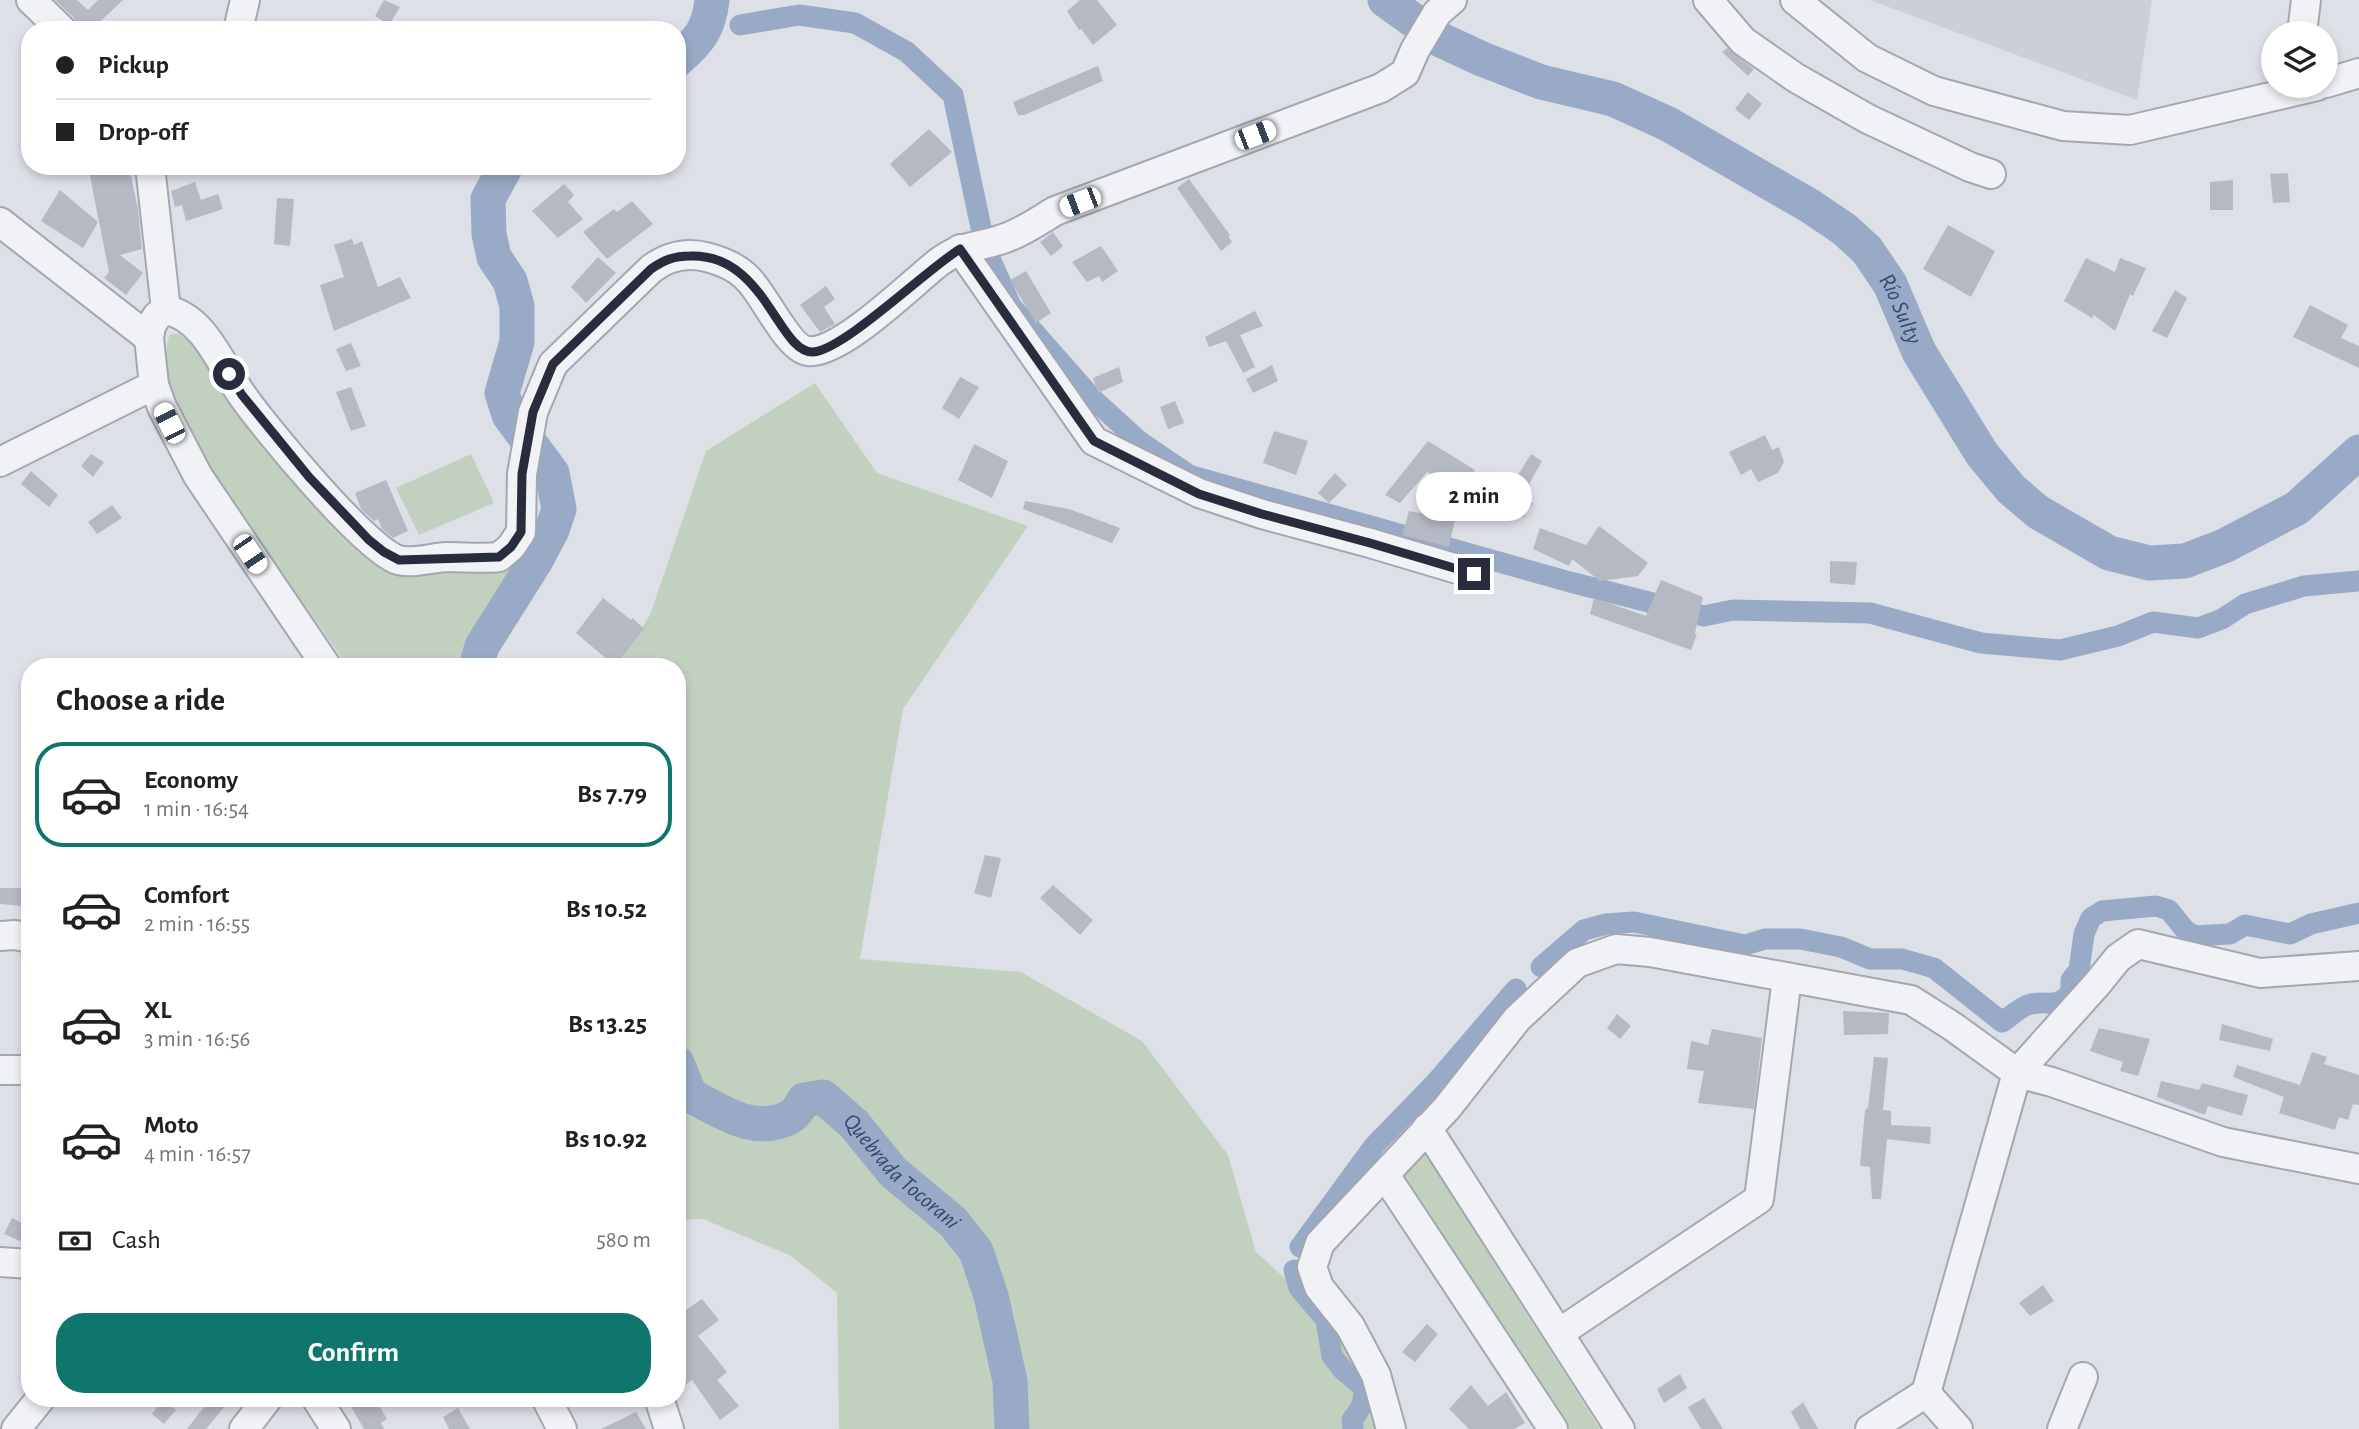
<!DOCTYPE html>
<meta charset="utf-8">
<style>
:root{--surface:#fff;--page:#f6f6f6;--text:#202124;--muted:#757577;--line:#e0e0e0;--accent:#0f766e}
body{margin:0;font-family:"Alegreya Sans",sans-serif;background:var(--page);color:var(--text);height:100vh;display:flex;flex-direction:column;font-size:26px;white-space:nowrap}
*{box-sizing:border-box;margin:0}
p{font-size:23px;color:var(--muted)}
.icon{flex:none;width:38px;height:38px;fill:none;stroke:currentColor;stroke-width:2;stroke-linecap:round;stroke-linejoin:round}
.map{position:relative;flex:1;overflow:hidden}
.drawer{position:absolute;left:21px;top:658px;width:665px;height:749px;display:flex;flex-direction:column;background:var(--surface);border-radius:28px;box-shadow:0 4px 10px #0003}
.drawer>*{flex:none}
.top-card{position:absolute;left:21px;top:21px;width:665px;height:154px;border-radius:28px;box-shadow:0 4px 10px #0003;display:grid;align-content:center;height:154px;padding:0 35px;background:var(--surface)}
.controls{position:absolute;left:2261px;top:21px;display:grid;gap:14px}
.controls a{display:grid;place-items:center;width:77px;height:77px;border-radius:50%;background:var(--surface);box-shadow:0 4px 10px #0003;font-size:35px}
.end{position:absolute;width:32px;height:32px;margin:-16px;border:9px solid #282d3d;background:#fff;box-shadow:0 0 0 4px #fff}
.from{border-radius:50%}
.bubble{position:absolute;height:49px;border-radius:24px;background:var(--surface);box-shadow:0 4px 10px #0003;font-size:23px;font-weight:700;line-height:49px;text-align:center}
.car{position:absolute;width:21px;height:42px;margin:-21px -10px;border-radius:9px;box-shadow:0 0 5px 2px #0007;background:linear-gradient(#fff 24%,#345 0 40%,#fff 0 76%,#345 0 86%,#fff 0)}
.top-card b{display:flex;align-items:center;gap:24px;height:66px;font-size:26px}
.top-card b+b{border-top:2px solid var(--line)}
.top-card i{width:18px;height:18px;background:var(--text)}
ul{padding:0;list-style:none}
li{display:flex;align-items:center;gap:21px;height:105px;margin:0 14px 10px;padding:0 21px;border:4px solid transparent;border-radius:28px}
li div{flex:1}
li b{display:block;font-size:26px}
li em{font-style:normal;font-weight:700}
li.current{border-color:var(--accent)}
li>.icon{width:63px;height:63px;stroke-width:1.5}
h2{padding:0 35px;font-size:32px;line-height:84px}
.pay{display:flex;align-items:center;gap:18px;height:77px;padding:0 35px;font-size:26px}
.pay p{margin-inline-start:auto}
.primary-button{display:flex;gap:14px;margin-top:auto;padding:14px 35px}
.primary-button a{flex:1;height:80px;border-radius:28px;background:var(--accent);color:#fff;font-size:28px;font-weight:700;line-height:80px;text-align:center}
.map>svg:first-child{display:block}
</style>
<div class="map">
<svg width="2359" height="1429" viewBox="0 0 2359 1429">
<rect width="100%" height="100%" fill="#dee0e7"/>
<path fill="#cccfd9" d="M1870,0H2152L2137,100Z"/>
<g fill="#c2d1bf">
<path d="M178,333L187,340L331,511L395,576L545,540L492,624L481,667H348L206,464L179,416L167,383L166,352L169,335Z"/>
<path d="M815,383L877,473L1028,526L903,709L860,959L1021,972L1142,1041L1228,1155L1256,1252L1368,1354L1384,1429H839L837,1293L791,1256L703,1219L677,1220V667H616L650,615L706,451Z"/>
<path d="M471,454L494,503L419,535L396,488Z"/>
<path d="M1423,1150L1600,1429H1568L1401,1177Z"/>
</g>
<g fill="none" stroke-linecap="round" stroke-linejoin="round">
<g stroke="#99aac6" stroke-width="21">
<path d="M740,25L799,15L855,23L907,52L953,95L984,242"/>
<path d="M988,254L1011,306L1093,399L1139,441L1189,475L1570,582L1704,616L1733,610L1870,613L1981,643L2060,650L2118,636L2153,622L2198,628L2222,619L2245,604L2304,586L2359,581"/>
<path d="M1541,967L1584,930L1606,924L1634,922L1745,945L1765,939H1800L1841,947L1870,959H1902L1934,968L2002,1022C2010,1017 2021,1006 2031,1004C2049,1000 2056,1010 2071,992V980L2079,970L2084,934L2091,918L2102,911L2156,906L2169,910L2185,930L2195,936L2230,934L2245,925L2290,934L2311,924L2359,913"/>
<path d="M1300,1247L1374,1146L1436,1082L1516,989"/>
<path d="M1294,1270L1299,1288L1326,1320L1332,1356L1343,1370L1363,1387C1365,1401 1361,1409 1352,1420L1353,1429"/>
</g>
<g stroke="#99aac6" stroke-width="35">
<path id="s1" d="M1385,0L1441,40L1482,59L1541,82L1613,99L1668,124L1810,206L1844,229L1867,250L1890,284L1919,352L1982,454L2011,489L2038,512L2109,553L2149,563L2185,561L2224,546L2297,508L2359,452"/>
<path d="M677,60C699,41 709,29 712,0"/>
<path d="M476,667L482,646L535,562L552,530L559,509L552,473L509,415L502,393L517,342V306L510,281L494,257L489,234L488,199L506,166"/>
<path id="s2" d="M677,1063L690,1095C720,1111 755,1136 790,1117C796,1114 801,1105 804,1100L823,1097L854,1124L893,1172L953,1222L976,1251L991,1296L1010,1381L1012,1429"/>
</g>
</g>
<g fill="#b5b9c4">
<path d="M55,0H77L88,10L98,0H123L91,30H81L74,18Z"/>
<path d="M384,0L400,7L389,25L375,16Z"/>
<path d="M1080,0H1097L1117,25L1093,45L1081,29L1079,30L1067,11Z"/>
<path d="M1727,48L1754,69L1748,76L1722,52Z"/>
<path d="M1098,66L1103,81L1024,115H1018L1013,102Z"/>
<path d="M1748,92L1762,104L1749,120L1735,109Z"/>
<path d="M929,129L952,152L910,187L890,164Z"/>
<path d="M88,166H129L138,210L142,249L120,255L143,273L126,295L104,278L109,272Z"/>
<path d="M2288,173L2290,202L2273,203L2270,174Z"/>
<path d="M1189,179L1230,235L1228,236L1232,242L1221,251L1177,188Z"/>
<path d="M2233,180V210H2210V182Z"/>
<path d="M195,182L201,200L218,194L223,209L186,221L182,205L175,207L171,191Z"/>
<path d="M564,184L574,195L568,202L583,219L558,238L532,211Z"/>
<path d="M60,190L98,222L83,248L41,221Z"/>
<path d="M277,198L294,199L290,246L274,244Z"/>
<path d="M632,201L653,224L607,259L583,232L614,209L617,212Z"/>
<path d="M1948,225L1995,251L1971,297L1923,269Z"/>
<path d="M1053,232L1063,246L1051,256L1040,242Z"/>
<path d="M352,239L354,245L362,241L378,287L400,277L411,298L334,331L320,285L344,277L334,245Z"/>
<path d="M1101,246L1118,271L1102,282L1099,276L1087,282L1072,262Z"/>
<path d="M598,257L616,273L586,303L571,287Z"/>
<path d="M2086,258L2115,272L2120,258L2146,268L2133,296L2130,294L2115,331L2094,315L2092,318L2064,301Z"/>
<path d="M1026,271L1051,313L1036,323L1010,280Z"/>
<path d="M826,286L835,299L824,307L835,324L820,332L800,305Z"/>
<path d="M2175,290L2187,298L2167,338L2152,331Z"/>
<path d="M2310,305L2348,325L2341,338L2359,346V368L2293,337Z"/>
<path d="M1255,311L1263,326L1240,335L1255,367L1243,373L1226,341L1209,347L1205,337Z"/>
<path d="M351,343L361,366L346,371L336,349Z"/>
<path d="M1272,365L1278,381L1253,393L1246,379Z"/>
<path d="M1119,367L1123,382L1098,393L1093,378Z"/>
<path d="M960,377L979,387L959,419L942,408Z"/>
<path d="M351,387L366,426L351,431L336,392Z"/>
<path d="M1175,401L1184,423L1168,429L1160,407Z"/>
<path d="M1274,431L1308,441L1296,475L1263,463Z"/>
<path d="M1765,435L1772,450L1779,447L1784,462L1778,473L1758,482L1751,469L1741,475L1729,452Z"/>
<path d="M1428,441L1475,470L1446,519L1455,520L1449,547L1402,535L1409,511L1441,517L1448,484L1427,472L1400,503L1385,495Z"/>
<path d="M974,444L1008,461L992,498L958,480Z"/>
<path d="M91,454L104,462L93,477L81,466Z"/>
<path d="M1531,454L1542,461L1523,495L1533,503L1523,518L1501,502Z"/>
<path d="M31,471L58,495L49,507L21,484Z"/>
<path d="M1335,473L1347,485L1329,503L1318,493Z"/>
<path d="M386,480L408,531L393,538L382,529L378,519L374,521L361,509L355,493Z"/>
<path d="M1025,501L1069,509L1120,528L1112,543L1023,509Z"/>
<path d="M112,505L122,518L97,534L88,522Z"/>
<path d="M1599,526L1648,563L1638,576L1600,581L1572,559L1569,566L1533,549L1540,528L1586,545Z"/>
<path d="M1830,561L1857,562L1855,585L1830,583Z"/>
<path d="M1661,580L1703,597L1695,633L1697,634L1691,650L1590,614L1594,598L1646,616Z"/>
<path d="M603,598L631,620L633,618L644,629L615,666L576,633Z"/>
<path d="M985,855L1001,858L991,898L974,893Z"/>
<path d="M1053,885L1093,920L1080,935L1040,898Z"/>
<path d="M0,888H24L22,906L0,904Z"/>
<path d="M1843,1011L1889,1013L1888,1034L1844,1035Z"/>
<path d="M1617,1014L1631,1026L1620,1039L1607,1028Z"/>
<path d="M2222,1024L2273,1039L2270,1051L2219,1040Z"/>
<path d="M2099,1028L2150,1039L2138,1076L2120,1071L2123,1062L2090,1051Z"/>
<path d="M1712,1029L1762,1038L1754,1109L1698,1103L1704,1071L1687,1069L1691,1041L1708,1045Z"/>
<path d="M2312,1052L2327,1057L2324,1064L2359,1075V1105L2353,1104L2348,1120L2339,1117L2335,1130L2279,1113L2284,1097L2233,1077L2237,1065L2300,1085Z"/>
<path d="M1874,1057L1888,1058L1883,1110L1891,1111V1125L1931,1127L1930,1144L1887,1139L1881,1199H1872L1870,1167L1860,1166L1865,1110L1868,1108Z"/>
<path d="M2161,1081L2199,1090L2202,1083L2248,1095L2242,1116L2208,1106L2205,1115L2157,1097Z"/>
<path d="M12,1218L30,1227L25,1243L4,1234Z"/>
<path d="M2043,1285L2054,1301L2030,1316L2019,1303Z"/>
<path d="M702,1299L719,1320L698,1336L727,1372L717,1380L739,1406L720,1420L692,1380L677,1391V1316Z"/>
<path d="M1427,1324L1438,1334L1415,1362L1402,1352Z"/>
<path d="M1680,1374L1687,1388L1664,1403L1657,1389Z"/>
<path d="M1471,1385L1488,1406L1506,1392L1525,1423L1514,1429H1469L1449,1409Z"/>
<path d="M211,1398H232L206,1429H187Z"/>
<path d="M346,1398H375L387,1419L381,1423L384,1429H364Z"/>
<path d="M1704,1398L1723,1429H1701L1688,1407Z"/>
<path d="M163,1399L176,1410L164,1424L152,1414Z"/>
<path d="M1803,1402L1818,1429H1800L1791,1412Z"/>
<path d="M458,1408L470,1429H449L443,1417Z"/>
<path d="M636,1412L646,1429H601Z"/>
</g>
<g fill="none" stroke-linecap="round" stroke-linejoin="round">
<g stroke="#a4a7b1" stroke-width="32">
<g id="minor">
<path d="M31,0L62,30"/>
<path d="M1708,0L1743,41L1796,78L1868,119L1970,167L1991,174"/>
<path d="M1795,0L1867,58L1934,91L2063,126L2130,130L2317,86"/>
<path d="M238,30L245,0"/>
<path d="M2302,33L2306,0"/>
<path d="M2326,83L2359,73"/>
<path d="M150,166L166,310"/>
<path d="M0,222L149,338"/>
<path d="M960,249L1094,441L1199,493L1262,514L1370,543L1474,574"/>
<path d="M0,462L154,385"/>
<path d="M327,667L198,476L162,407L154,385L149,338L151,326L157,316L166,310C205,317 221,366 242,395C265,428 365,549 398,560C413,564 431,558 446,557C464,557 481,559 499,557L511,547L521,532L522,474L533,412L553,364L651,269C667,257 686,252 706,257C722,261 737,267 748,279C764,294 788,349 808,351C840,355 912,283 939,262C964,243 982,248 1008,237C1024,231 1040,220 1055,211L1381,88L1405,73L1415,50L1437,13L1452,0"/>
<path d="M0,936L15,935L30,938"/>
<path d="M0,1070H30"/>
<path d="M1427,1128L1620,1429"/>
<path d="M1385,1175L1553,1429"/>
<path d="M0,1262L30,1264"/>
<path d="M1559,1333L1759,1199L1787,978"/>
<path d="M1926,1393L1958,1429"/>
<path d="M316,1398L336,1429"/>
<path d="M546,1398L562,1429"/>
<path d="M659,1398L669,1429"/>
<path d="M16,1429L41,1398"/>
<path d="M244,1429L268,1398"/>
<path d="M1391,1429L1376,1375L1350,1326L1319,1287L1312,1267L1320,1243L1447,1108L1517,1019L1577,963L1616,949L1650,952L1911,1000L1952,1026L2017,1073L2052,1082L2223,1142L2359,1169"/>
<path d="M1870,1429L1926,1393L2017,1073L2097,984L2118,958L2138,944L2260,973L2359,966"/>
<path d="M2062,1429L2083,1377"/>
</g>
</g>
<use href="#minor" stroke="#f0f2f5" stroke-width="28"/>
</g>
<g fill="none" stroke-linecap="round" stroke-linejoin="round">
<path stroke="#282d3d" stroke-width="9" d="M229,374L242,395L309,477L369,540L384,552L399,560L499,557L511,547L521,532L522,474L533,412L553,364L651,269C664,260 674,256 690,256C765,253 778,353 813,352C844,350 927,269 960,249L1094,441L1199,494L1262,514L1370,543L1474,574"/>
</g>
<g text-anchor="middle" dominant-baseline="central" stroke-width="6" stroke-linejoin="round" paint-order="stroke">
<g font-size="23" font-style="italic" fill="#334870" stroke="#edeff5">
<text stroke="none"><textPath href="#s1" startOffset="616">Río Sulty</textPath></text>
<text stroke="none"><textPath href="#s2" startOffset="292">Quebrada Tocorani</textPath></text>
</g>
</g>
</svg>
<div class="controls">
<a><svg class="icon" aria-label="layers" viewBox="0 0 24 24"><path d="M12 4l9 5-9 5-9-5zM3 14l9 5 9-5"/></svg></a>
</div>
<i class="end from" style="left:229px;top:374px"></i>
<i class="end" style="left:1474px;top:574px"></i>
<div class="bubble" style="left:1416px;top:472px;width:116px">2 min</div>
<i class="car" style="left:1255px;top:135px;rotate:69deg"></i>
<i class="car" style="left:1080px;top:202px;rotate:249deg"></i>
<i class="car" style="left:169px;top:423px;rotate:333deg"></i>
<i class="car" style="left:250px;top:554px;rotate:146deg"></i>
<div class="top-card">
<b><i class="from"></i>Pickup</b>
<b><i></i>Drop-off</b>
</div>
<section class="drawer">
<h2>Choose a ride</h2>
<ul>
<li class="current"><svg class="icon" aria-label="car" viewBox="0 0 24 24"><path d="M5 17H2v-5l4-1 3-4h7l3 4 3 1v5h-3M9 17h6M6 11h13"/><circle cx="7" cy="17" r="2"/><circle cx="17" cy="17" r="2"/></svg><div><b>Economy</b><p>1 min · 16:54</p></div><em>Bs 7.79</em></li>
<li><svg class="icon" aria-label="car" viewBox="0 0 24 24"><path d="M5 17H2v-5l4-1 3-4h7l3 4 3 1v5h-3M9 17h6M6 11h13"/><circle cx="7" cy="17" r="2"/><circle cx="17" cy="17" r="2"/></svg><div><b>Comfort</b><p>2 min · 16:55</p></div><em>Bs 10.52</em></li>
<li><svg class="icon" aria-label="car" viewBox="0 0 24 24"><path d="M5 17H2v-5l4-1 3-4h7l3 4 3 1v5h-3M9 17h6M6 11h13"/><circle cx="7" cy="17" r="2"/><circle cx="17" cy="17" r="2"/></svg><div><b>XL</b><p>3 min · 16:56</p></div><em>Bs 13.25</em></li>
<li><svg class="icon" aria-label="car" viewBox="0 0 24 24"><path d="M5 17H2v-5l4-1 3-4h7l3 4 3 1v5h-3M9 17h6M6 11h13"/><circle cx="7" cy="17" r="2"/><circle cx="17" cy="17" r="2"/></svg><div><b>Moto</b><p>4 min · 16:57</p></div><em>Bs 10.92</em></li>
</ul>
<div class="pay"><svg class="icon" aria-label="cash" viewBox="0 0 24 24"><path d="M3 7h18v10H3z"/><circle cx="12" cy="12" r="2"/></svg>Cash<p>580 m</p></div>
<div class="primary-button"><a>Confirm</a></div>
</section>
</div>
